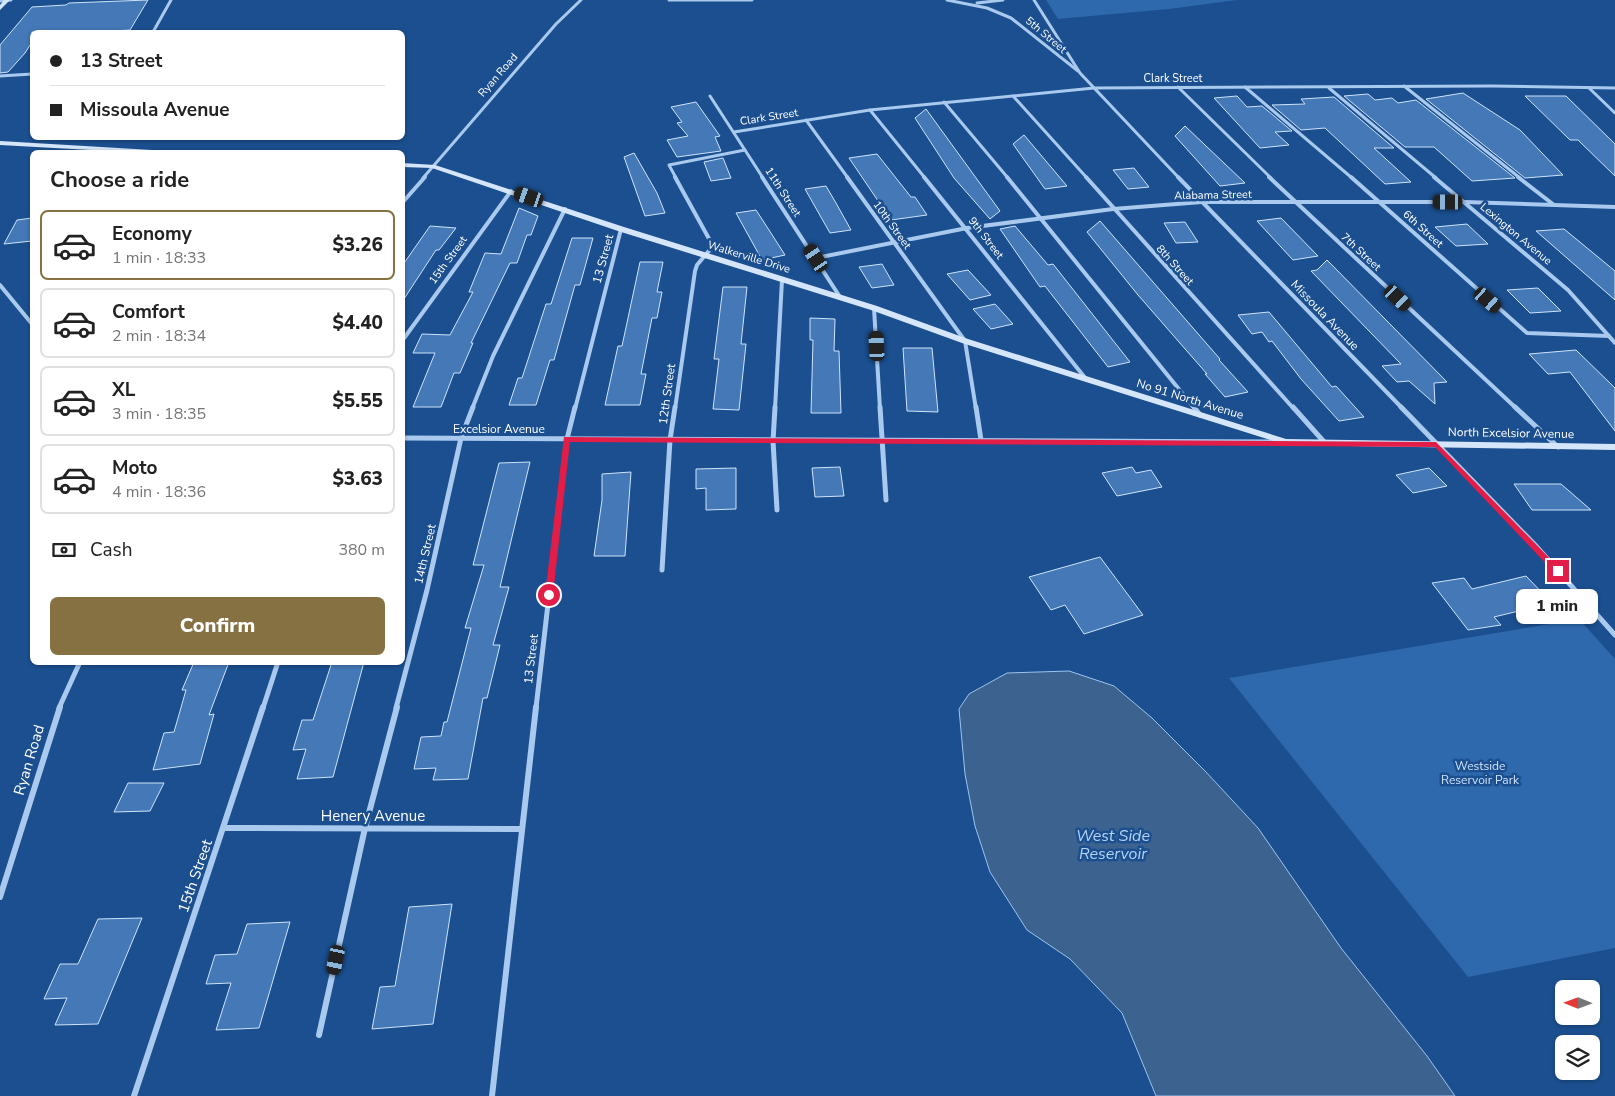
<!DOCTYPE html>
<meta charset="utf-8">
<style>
:root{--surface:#fff;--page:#f6f6f6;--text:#222;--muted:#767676;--line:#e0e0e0;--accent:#857141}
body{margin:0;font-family:"Nunito Sans",sans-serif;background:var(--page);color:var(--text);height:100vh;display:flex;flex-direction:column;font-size:19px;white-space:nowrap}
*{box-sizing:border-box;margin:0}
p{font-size:16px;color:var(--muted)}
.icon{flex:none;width:28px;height:28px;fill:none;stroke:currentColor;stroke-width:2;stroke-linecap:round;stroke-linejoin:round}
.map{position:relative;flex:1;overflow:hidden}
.drawer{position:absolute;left:30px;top:150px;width:375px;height:515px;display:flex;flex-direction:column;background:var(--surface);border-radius:8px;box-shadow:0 1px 4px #0004}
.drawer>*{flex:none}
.top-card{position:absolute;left:30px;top:30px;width:375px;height:110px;border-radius:8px;box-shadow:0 1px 4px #0004;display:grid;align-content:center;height:110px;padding:0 20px;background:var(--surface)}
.needle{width:32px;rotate:271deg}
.tools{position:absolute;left:1555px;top:980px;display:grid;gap:10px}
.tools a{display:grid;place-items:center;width:45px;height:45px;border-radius:8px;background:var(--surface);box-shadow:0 1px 4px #0004;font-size:25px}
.end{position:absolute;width:22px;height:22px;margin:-11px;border:6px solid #e11d48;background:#fff;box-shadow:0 0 0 2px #fff}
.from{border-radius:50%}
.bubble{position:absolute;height:35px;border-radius:8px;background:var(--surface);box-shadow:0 1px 4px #0004;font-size:16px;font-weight:800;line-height:35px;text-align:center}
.car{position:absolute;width:15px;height:30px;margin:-15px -8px;border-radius:6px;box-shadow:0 0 4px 1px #0007;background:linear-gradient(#222 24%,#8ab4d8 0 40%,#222 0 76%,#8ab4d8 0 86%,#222 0)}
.top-card b{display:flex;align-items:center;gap:18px;height:48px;font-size:19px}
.top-card b+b{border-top:1px solid var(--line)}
.top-card i{width:12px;height:12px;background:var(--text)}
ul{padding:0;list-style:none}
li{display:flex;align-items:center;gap:15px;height:70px;margin:0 10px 8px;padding:0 10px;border:2px solid var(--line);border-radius:8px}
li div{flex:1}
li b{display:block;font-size:19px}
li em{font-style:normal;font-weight:800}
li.selected{border-color:var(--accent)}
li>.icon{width:45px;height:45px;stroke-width:1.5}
h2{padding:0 20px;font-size:22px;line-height:60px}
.pay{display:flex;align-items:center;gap:12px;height:55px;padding:0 20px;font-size:19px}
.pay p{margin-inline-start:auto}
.cta{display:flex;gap:10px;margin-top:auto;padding:10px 20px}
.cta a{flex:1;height:58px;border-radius:8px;background:var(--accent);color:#fff;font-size:20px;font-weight:800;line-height:58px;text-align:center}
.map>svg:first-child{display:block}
</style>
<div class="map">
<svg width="1615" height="1096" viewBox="0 0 1615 1096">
<rect width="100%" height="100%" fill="#1b4f8f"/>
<g fill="#2e69ad">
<path d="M1046,0H1237L1169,9L1058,19Z"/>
<path d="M1579,619L1615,659V948L1468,977L1229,678Z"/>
</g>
<path fill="#3c6290" stroke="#9cc4f0" d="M1069,671L1114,686L1152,718L1206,772L1258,828L1341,948L1427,1056L1455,1096H1156L1122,1013L1070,959L1027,930L990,872L975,826L965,774L959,709L969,694L1007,673Z"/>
<g fill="#4478b7" stroke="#cfe3fa">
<path d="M148,0L130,30L91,32H32V42L25,53L8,72L0,73V45L32,7L66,5L69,3Z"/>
<path d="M1463,93L1520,130L1563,175L1525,178L1426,99Z"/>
<path d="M1368,94L1375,100L1392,98L1398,103L1416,100L1515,178L1472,181L1434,147H1405L1344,96Z"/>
<path d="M1237,96L1247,107L1262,106L1292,131L1275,132L1289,145L1260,148L1214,98Z"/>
<path d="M1525,96H1566L1615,144V176L1578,140H1570Z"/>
<path d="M1334,97L1394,148H1374L1411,182L1385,184L1325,128L1301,130L1272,105L1305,104L1301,99Z"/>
<path d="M696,102L720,136L715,137L721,151L677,157L667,140L688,136L677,123L682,122L671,107Z"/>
<path d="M926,109L1000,211L990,219L954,178L915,118Z"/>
<path d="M1185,126L1245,183L1220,186L1175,136Z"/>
<path d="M1024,135L1067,186L1045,189L1013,144Z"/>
<path d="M634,153L657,193L665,213L645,216L624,157Z"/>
<path d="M877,154L911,197H915L927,215L891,220L849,158Z"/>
<path d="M723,158L731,178L711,181L704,162Z"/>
<path d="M1134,168L1149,187L1128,189L1113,170Z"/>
<path d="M826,186L836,203L851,230L830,233L805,189Z"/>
<path d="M519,208L538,216L531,235H527L517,263H510L471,343H473L460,373H454L441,407H413L435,353H413L422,334L450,335L473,292H469L485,253L501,254Z"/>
<path d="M756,210L769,230L785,255L762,260L736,213Z"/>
<path d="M32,218V241L4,244L17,220Z"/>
<path d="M1281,218L1318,256L1293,260L1257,221Z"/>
<path d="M1100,221L1220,359L1219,360L1248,392L1225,397L1205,374H1207L1138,295L1087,232Z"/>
<path d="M1185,222L1198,242L1176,243L1164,223Z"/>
<path d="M1467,224L1488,244L1456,246L1435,227Z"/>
<path d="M430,226L456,228L439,250H436L402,302V266Z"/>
<path d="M1015,226L1048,265L1053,264L1130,362L1108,367L1045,286L1040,287L1000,229Z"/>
<path d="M1564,229L1615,271V300L1536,231Z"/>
<path d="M572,238H593L580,285H575L554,360H550L536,405H509L518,378H522L546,304H551Z"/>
<path d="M1327,260L1447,382L1434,383L1435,404L1409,381L1397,382L1382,366L1401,364L1311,271L1317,270Z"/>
<path d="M640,262H663L657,292H662L657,318H652L641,374H646L640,405H605L618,346H622Z"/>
<path d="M882,264L894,285L872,288L859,267Z"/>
<path d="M968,270L991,295L970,300L947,274Z"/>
<path d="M723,287H747L741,344H746L739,410L713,409L719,359H714Z"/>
<path d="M1538,288L1561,311L1530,313L1507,290Z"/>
<path d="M995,304L1013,324L991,329L973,309Z"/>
<path d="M1269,312L1332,387L1336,386L1364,417L1339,421L1301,379L1272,341L1269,342L1262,332L1252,334L1238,315Z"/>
<path d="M810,318L835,319L834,351H839L841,413H811L813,340H810Z"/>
<path d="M903,348H932L938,412L907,411Z"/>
<path d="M1576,350L1615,388V431L1570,372L1548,374L1529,354Z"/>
<path d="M530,462L500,587H509L493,645H500L487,698H483L468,779L433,780L436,768L414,769L421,737L441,736L444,722H447L471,628H465L484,565H473L499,463Z"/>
<path d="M840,467L844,496L815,497L812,468Z"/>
<path d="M1132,467L1136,473L1151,470L1162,487L1117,496L1102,473Z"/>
<path d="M736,468V509L706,510V488L696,489V469Z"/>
<path d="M1429,468L1447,486L1413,493L1396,475Z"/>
<path d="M631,472L625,556H594L602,500V474Z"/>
<path d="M1514,484H1561L1591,510H1532Z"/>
<path d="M1100,557L1143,615L1084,634L1065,605L1051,610L1029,577Z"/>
<path d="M1526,576L1552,603L1494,617L1501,625L1468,630L1432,583L1464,578L1472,589Z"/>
<path d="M194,662H229L209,715L214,714L200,764L153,770L164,733L174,732L186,690H182Z"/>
<path d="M332,662H364L333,777L297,779L306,749L293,750L302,720H313Z"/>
<path d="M128,783H164L150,811L114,812Z"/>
<path d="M452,904L433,1024L372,1029L380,987L395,986L409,907Z"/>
<path d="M142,918L98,1024L55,1025L67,998L44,999L60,964H78L98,919Z"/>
<path d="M290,922L259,1028L216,1030L231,983L206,984L215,955L237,954L247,924Z"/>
</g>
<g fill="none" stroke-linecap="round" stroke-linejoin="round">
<g stroke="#a9c9ee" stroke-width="3">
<path d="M669,0H752"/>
<path d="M947,0L987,8L1011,18L1078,71"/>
<path d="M1034,0L1080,73L1179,178"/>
<path d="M0,1L11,0"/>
<path d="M977,3L1003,0"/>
<path d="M153,32L171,0"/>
<path d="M0,76L32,74"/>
<path d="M1404,86L1520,178"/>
<path d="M1178,87L1271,178"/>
<path d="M1245,87L1352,178"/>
<path d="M1329,88L1436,178"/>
<path d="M1589,88L1615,113"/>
<path d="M710,96L763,178"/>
<path d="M1013,96L1087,178"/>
<path d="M944,102L1008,178"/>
<path d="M870,110L925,178"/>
<path d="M806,120L848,178"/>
<path d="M734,132L870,110L1094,88L1492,86L1615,88"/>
<path d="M423,178L556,24L581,0"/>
<path d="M676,178L669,165L745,150"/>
</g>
<g stroke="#a9c9ee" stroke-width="4">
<path d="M762,177L840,297"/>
<path d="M847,177L965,341L976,409"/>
<path d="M924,177L1086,379"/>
<path d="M1007,177L1195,409"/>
<path d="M1086,177L1294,409"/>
<path d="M1178,177L1403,409"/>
<path d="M1269,177L1517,409"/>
<path d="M1351,177L1527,333L1609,336"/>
<path d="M1434,177L1568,290L1615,343"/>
<path d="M1518,177L1554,205"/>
<path d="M402,203L425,177"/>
<path d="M816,258L967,228L1113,209L1202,202H1465L1615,207"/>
<path d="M0,285L32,324"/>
<path d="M874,308L880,409"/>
<path d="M402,341L511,191"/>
<path d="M472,409L493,356L565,209"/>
<path d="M575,409L621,229"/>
<path d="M675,409L695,271L697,265L713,246L675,177"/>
<path d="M775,409L782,280"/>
</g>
<g stroke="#a9c9ee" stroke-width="5">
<path d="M775,407L773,441L777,510"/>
<path d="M880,407L886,500"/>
<path d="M976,407L981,440"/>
<path d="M1194,407L1200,415"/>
<path d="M1293,407L1325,443"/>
<path d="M1401,407L1535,545L1615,635"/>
<path d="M1515,407L1558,447"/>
<path d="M402,438L1283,442"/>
<path d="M662,570L670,440L675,407"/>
<path d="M59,708L80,662"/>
<path d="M263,708L278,662"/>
<path d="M396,708L427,590L461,438L473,407"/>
<path d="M536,708L567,439L575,407"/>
</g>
<g stroke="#a9c9ee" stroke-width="6">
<path d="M224,828L522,829"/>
<path d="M0,897L60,707"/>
<path d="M319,1035L365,828L397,707"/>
<path d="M134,1096L263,707"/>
<path d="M492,1096L536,707"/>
</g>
<g fill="#d6e6fa" fill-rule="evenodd">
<path d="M4,0H10L0,10V5Z"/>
<path d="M0,141L152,150L155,152H127L0,145Z"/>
<path d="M402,163L435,165L624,227L877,306L968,339L1286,439L1615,444V450L1286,445L962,343L871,310L618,231L432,168L402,167Z"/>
</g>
</g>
<path fill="#e11d48" d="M564,437L1436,442L1562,571L1558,574L1555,573L1435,447L570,442L553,595L549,598L545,595Z"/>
<g text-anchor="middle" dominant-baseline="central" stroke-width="5" stroke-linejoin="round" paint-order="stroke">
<g font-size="11" fill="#fff" stroke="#1b4f8f">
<text transform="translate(1046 35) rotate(40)">5th Street</text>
<text transform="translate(498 75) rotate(-49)">Ryan Road</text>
<text x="1173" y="78">Clark Street</text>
<text transform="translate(769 117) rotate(-9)">Clark Street</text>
<text transform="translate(783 192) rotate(57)">11th Street</text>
<text transform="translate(1213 195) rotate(-1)">Alabama Street</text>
<text transform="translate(892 225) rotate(54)">10th Street</text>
<text transform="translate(1423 229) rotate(42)">6th Street</text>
<text transform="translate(1516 234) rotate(40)">Lexington Avenue</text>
<text transform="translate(986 238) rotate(52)">9th Street</text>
<text transform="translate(1361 252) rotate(43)">7th Street</text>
<text transform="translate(749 257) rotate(17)">Walkerville Drive</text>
<text transform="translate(448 260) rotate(-54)">15th Street</text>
<text transform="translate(1175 265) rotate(48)">8th Street</text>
</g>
<g font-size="12" fill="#fff" stroke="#1b4f8f">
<text transform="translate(603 259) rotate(-75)">13 Street</text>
<text transform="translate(1325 315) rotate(46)">Missoula Avenue</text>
<text transform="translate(667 394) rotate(-82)">12th Street</text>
<text transform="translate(1190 399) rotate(17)">No 91 North Avenue</text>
<text x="499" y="429">Excelsior Avenue</text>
<text transform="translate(1511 433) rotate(1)">North Excelsior Avenue</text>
<text transform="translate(425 554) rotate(-77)">14th Street</text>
<text transform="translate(531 659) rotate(-83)">13 Street</text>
</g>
<g font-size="12" fill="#cfe3fa" stroke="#1b4f8f">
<text x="1480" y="766">Westside<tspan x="1480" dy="14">Reservoir Park</tspan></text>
</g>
<g font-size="15" fill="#fff" stroke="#1b4f8f">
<text transform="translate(29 760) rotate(-73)">Ryan Road</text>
<text x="373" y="816">Henery Avenue</text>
<text transform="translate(195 876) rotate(-71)">15th Street</text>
</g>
<g font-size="16" font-style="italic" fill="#b5d3f5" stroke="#1b4f8f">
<text x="1113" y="836">West Side<tspan x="1113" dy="18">Reservoir</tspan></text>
</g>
</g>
</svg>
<div class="tools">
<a><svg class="needle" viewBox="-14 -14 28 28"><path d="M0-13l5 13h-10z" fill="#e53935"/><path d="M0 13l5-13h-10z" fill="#767676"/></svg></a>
<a><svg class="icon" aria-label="layers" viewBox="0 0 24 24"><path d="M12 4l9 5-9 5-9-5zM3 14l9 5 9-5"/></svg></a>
</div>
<i class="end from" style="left:549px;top:595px"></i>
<i class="end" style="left:1558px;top:571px"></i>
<div class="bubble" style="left:1516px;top:589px;width:82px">1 min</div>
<i class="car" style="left:529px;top:197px;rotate:289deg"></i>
<i class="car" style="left:1448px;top:202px;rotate:270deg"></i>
<i class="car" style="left:816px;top:258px;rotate:327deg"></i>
<i class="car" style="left:1398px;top:298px;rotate:133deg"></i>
<i class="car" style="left:1488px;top:300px;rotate:131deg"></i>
<i class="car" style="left:877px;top:346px;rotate:357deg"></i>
<i class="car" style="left:336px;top:960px;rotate:192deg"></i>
<div class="top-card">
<b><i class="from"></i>13 Street</b>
<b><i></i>Missoula Avenue</b>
</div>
<section class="drawer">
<h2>Choose a ride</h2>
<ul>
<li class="selected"><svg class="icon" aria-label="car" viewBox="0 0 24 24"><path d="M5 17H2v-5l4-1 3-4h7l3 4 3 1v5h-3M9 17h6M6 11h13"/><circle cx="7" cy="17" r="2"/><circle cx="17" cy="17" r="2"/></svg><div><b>Economy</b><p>1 min · 18:33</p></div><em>$3.26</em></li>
<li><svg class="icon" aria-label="car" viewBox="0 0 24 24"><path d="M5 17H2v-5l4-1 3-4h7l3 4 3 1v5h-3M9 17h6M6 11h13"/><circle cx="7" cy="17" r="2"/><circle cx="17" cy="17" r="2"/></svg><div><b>Comfort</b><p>2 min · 18:34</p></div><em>$4.40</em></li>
<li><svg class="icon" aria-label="car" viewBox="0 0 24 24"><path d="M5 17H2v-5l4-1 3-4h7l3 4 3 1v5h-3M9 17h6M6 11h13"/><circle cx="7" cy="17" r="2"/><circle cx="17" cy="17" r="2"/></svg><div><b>XL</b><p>3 min · 18:35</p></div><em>$5.55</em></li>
<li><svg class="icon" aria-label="car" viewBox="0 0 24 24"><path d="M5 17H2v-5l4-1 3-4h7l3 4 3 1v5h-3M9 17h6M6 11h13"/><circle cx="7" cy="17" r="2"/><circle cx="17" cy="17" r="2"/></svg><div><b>Moto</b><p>4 min · 18:36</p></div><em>$3.63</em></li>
</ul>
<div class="pay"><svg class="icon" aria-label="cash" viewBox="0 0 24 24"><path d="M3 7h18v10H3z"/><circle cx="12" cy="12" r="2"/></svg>Cash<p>380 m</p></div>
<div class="cta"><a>Confirm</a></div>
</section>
</div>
